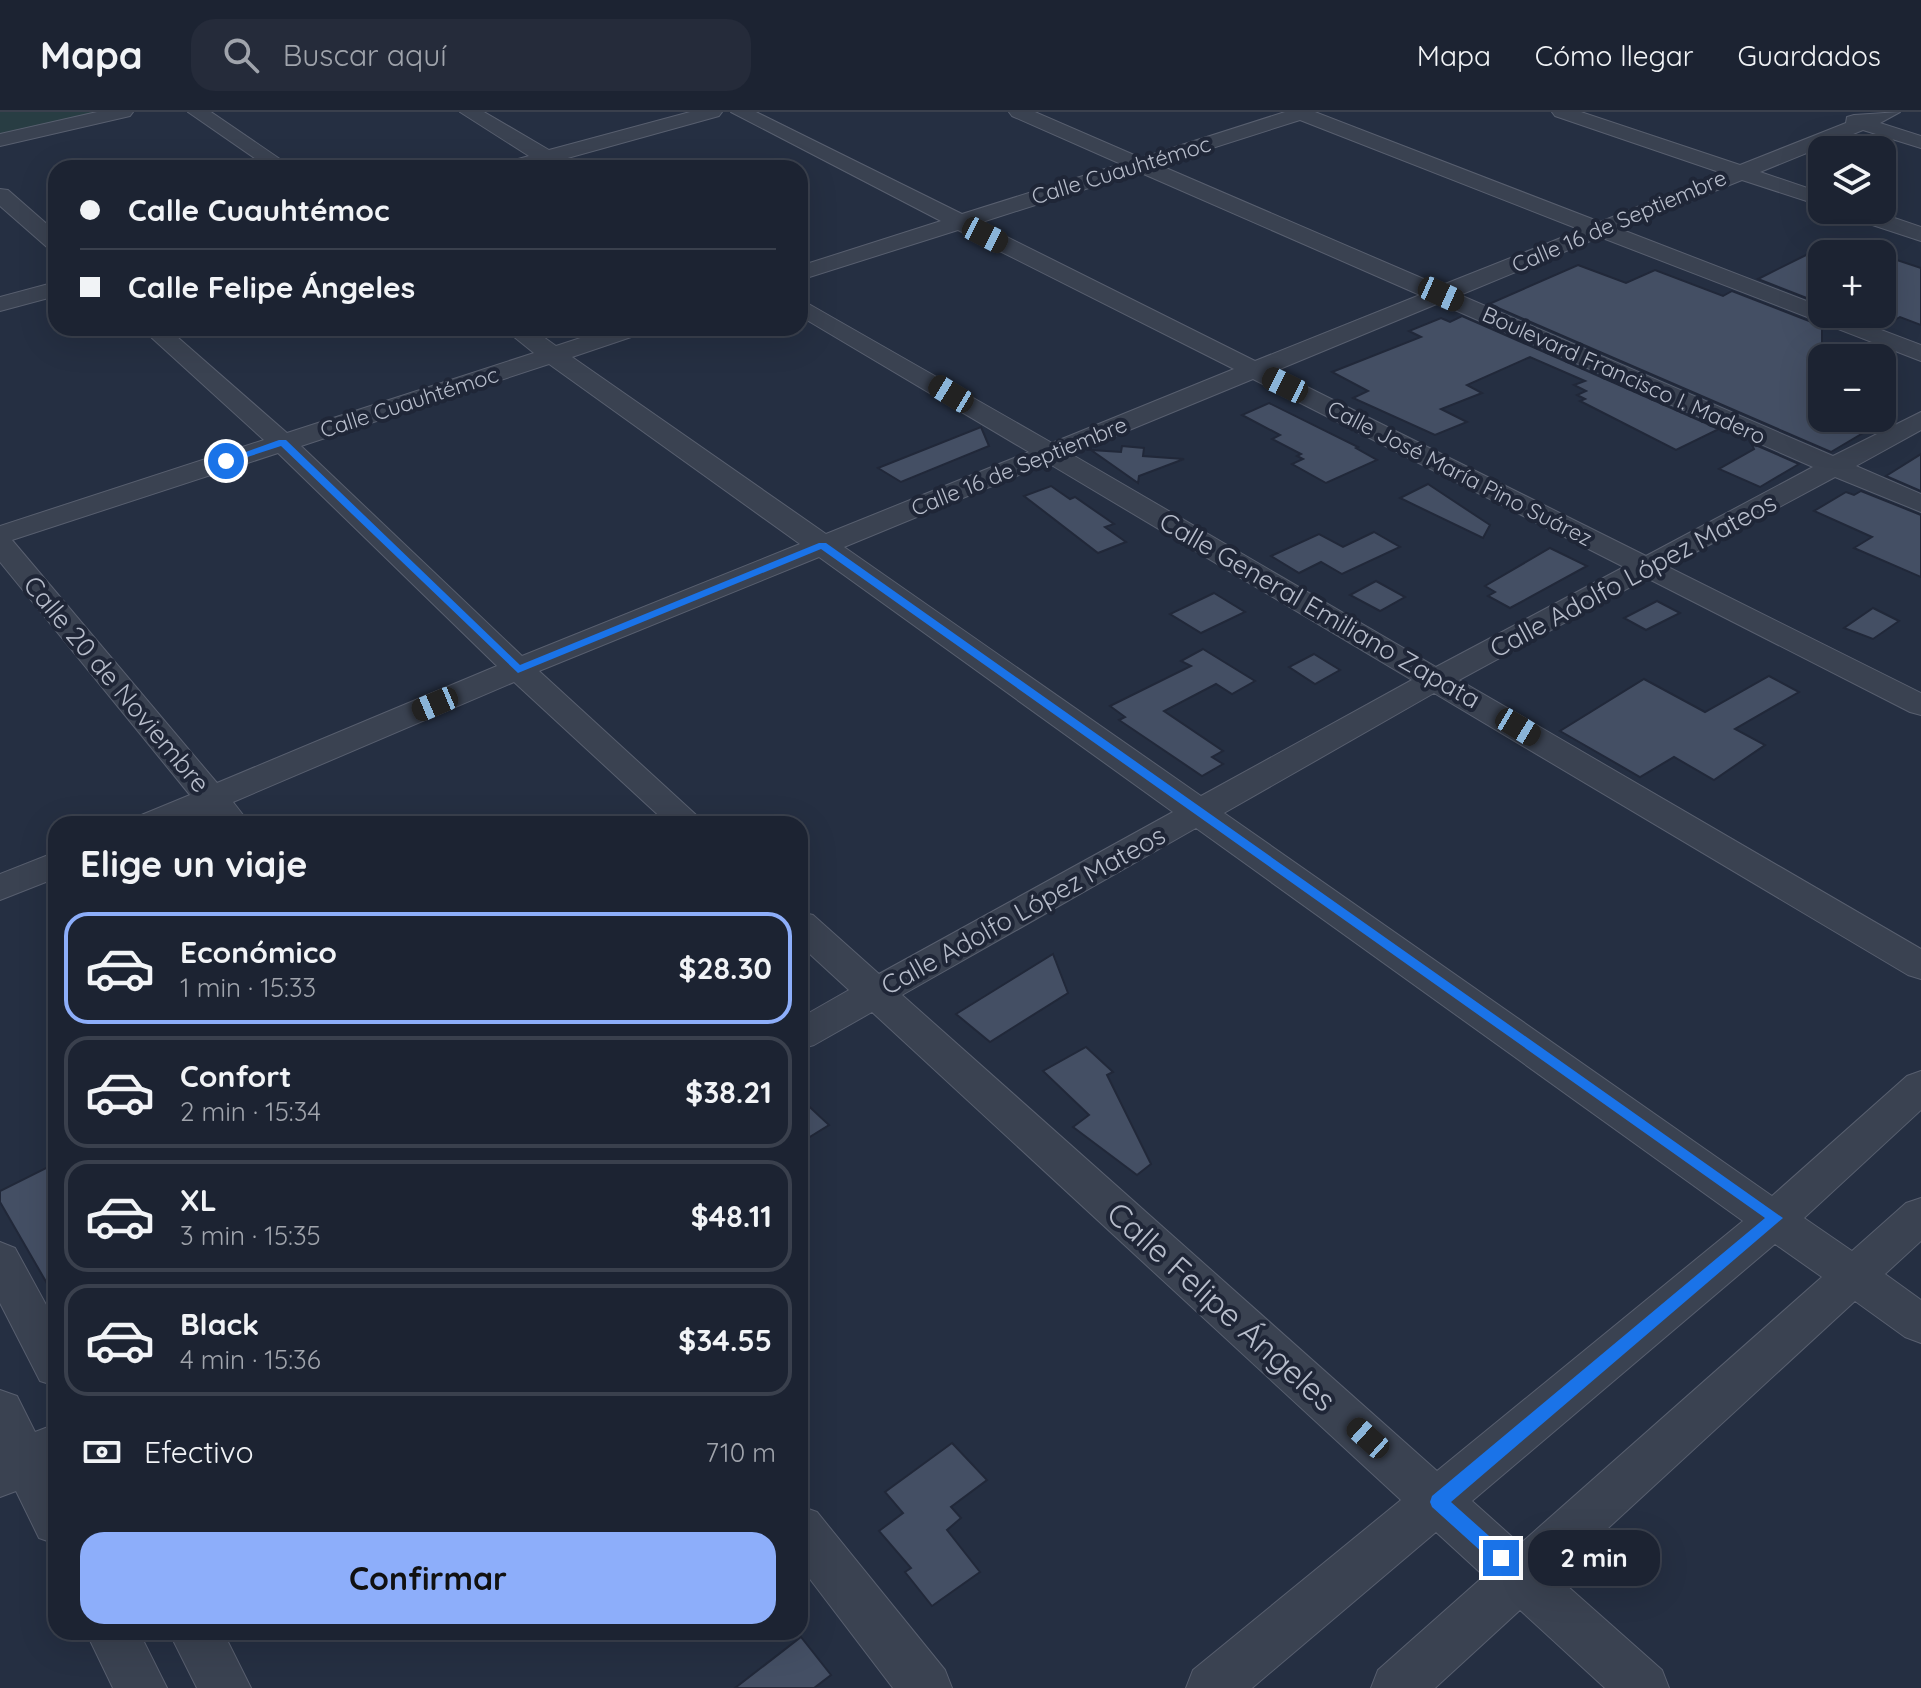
<!DOCTYPE html>
<html lang="es">
<meta charset="utf-8">
<style>
:root{--surface:#1c2332;--page:#252b3a;--text:#f1f3f6;--muted:#a0a4ac;--line:#3a404d;--accent:#8daefa}
body{margin:0;font-family:Quicksand,sans-serif;background:var(--page);color:var(--text);height:100vh;display:flex;flex-direction:column;font-size:30px;white-space:nowrap}
*{box-sizing:border-box;margin:0}
p{font-size:26px;color:var(--muted)}
.icon{flex:none;width:44px;height:44px;fill:none;stroke:currentColor;stroke-width:2;stroke-linecap:round;stroke-linejoin:round}
.map{position:relative;flex:1;overflow:hidden}
.drawer{position:absolute;left:48px;top:704px;width:760px;height:824px;display:flex;flex-direction:column;background:var(--surface);border-radius:24px;box-shadow:0 8px 32px #0002,0 0 0 2px var(--line)}
.drawer>*{flex:none}
.hud{position:absolute;left:48px;top:48px;width:760px;height:176px;border-radius:24px;box-shadow:0 8px 32px #0002,0 0 0 2px var(--line);display:grid;align-content:center;height:176px;padding:0 32px;background:var(--surface)}
.controls{position:absolute;left:1808px;top:24px;display:grid;gap:16px}
.controls a{display:grid;place-items:center;width:88px;height:88px;border-radius:16px;background:var(--surface);box-shadow:0 8px 32px #0002,0 0 0 2px var(--line);font-size:40px}
.end{position:absolute;width:36px;height:36px;margin:-18px;border:10px solid #1a73e8;background:#fff;box-shadow:0 0 0 4px #fff}
.from{border-radius:50%}
.bubble{position:absolute;height:56px;border-radius:24px;background:var(--surface);box-shadow:0 8px 32px #0002,0 0 0 2px var(--line);font-size:26px;font-weight:700;line-height:56px;text-align:center}
.car{position:absolute;width:24px;height:48px;margin:-24px -12px;border-radius:10px;box-shadow:0 0 6px 2px #0007;background:linear-gradient(#222 24%,#8ab4d8 0 40%,#222 0 76%,#8ab4d8 0 86%,#222 0)}
.hud b{display:flex;align-items:center;gap:28px;height:76px;font-size:30px}
.hud b+b{border-top:2px solid var(--line)}
.hud i{width:20px;height:20px;background:var(--text)}
ul{padding:0;list-style:none}
li{display:flex;align-items:center;gap:24px;height:112px;margin:0 16px 12px;padding:0 16px;border:4px solid var(--line);border-radius:24px}
li div{flex:1}
li b{display:block;font-size:30px}
li em{font-style:normal;font-weight:700}
li.selected{border-color:var(--accent)}
li>.icon{width:72px;height:72px;stroke-width:1.5}
h2{padding:0 32px;font-size:36px;line-height:96px}
.pay{display:flex;align-items:center;gap:20px;height:88px;padding:0 32px;font-size:30px}
.pay p{margin-inline-start:auto}
.cta{display:flex;gap:16px;margin-top:auto;padding:16px 32px}
.cta a{flex:1;height:92px;border-radius:24px;background:var(--accent);color:#111;font-size:32px;font-weight:700;line-height:92px;text-align:center}
header{display:flex;align-items:center;gap:48px;box-sizing:border-box;height:112px;padding:0 40px;background:var(--surface);border-bottom:2px solid var(--line)}
header strong{font-size:38px}
nav{display:flex;gap:44px;margin-inline-start:auto;font-size:28px}
.search{width:560px;height:72px;background:var(--page);display:flex;align-items:center;gap:20px;box-sizing:border-box;padding:0 28px;border-radius:24px;color:var(--muted);font-size:30px}
.map>svg:first-child{display:block}
</style>
<header>
<strong>Mapa</strong>
<div class="search"><svg class="icon" aria-label="search" viewBox="0 0 24 24"><circle cx="10" cy="10" r="6"/><path d="M15 15l6 6"/></svg>Buscar aquí</div>
<nav><a>Mapa</a><a>Cómo llegar</a><a>Guardados</a></nav>
</header>
<div class="map">
<svg width="1921" height="1576" viewBox="0 0 1921 1576">
<rect width="100%" height="100%" fill="#252f42"/>
<path fill="#283d43" d="M0,0H116L0,27Z"/>
<g fill="#444f64" stroke="#212839" stroke-width="2">
<path d="M1822,138V192L1758,167L1808,142Z"/>
<path d="M1882,143L1921,156V213L1900,205L1882,215Z"/>
<path d="M1578,153L1626,171L1655,158L1723,184L1732,179L1822,214V306L1863,321L1831,340L1489,192Z"/>
<path d="M1462,204L1719,317L1676,338L1580,289L1585,287L1577,283L1586,279L1574,273L1585,269L1530,245L1467,273L1482,281L1441,297L1467,310L1435,323L1353,286L1368,279L1332,260L1421,225L1409,219L1441,206L1450,210Z"/>
<path d="M1269,291L1358,335L1356,336L1377,348L1326,371L1292,352L1303,347L1297,344L1301,342L1272,327L1280,323L1242,303Z"/>
<path d="M981,315L989,334L901,370L878,356Z"/>
<path d="M1751,331L1799,352L1760,375L1719,357L1754,337Z"/>
<path d="M1122,334L1144,336L1143,344L1184,347L1139,364L1138,371L1091,338L1121,340Z"/>
<path d="M1921,342V379L1886,364Z"/>
<path d="M1428,372L1490,413L1483,426L1400,386Z"/>
<path d="M1051,374L1070,387L1075,385L1114,412L1105,415L1126,430L1098,441L1024,384Z"/>
<path d="M1861,379L1921,403V465L1854,436L1872,425L1814,399L1846,380L1854,383Z"/>
<path d="M1374,420L1400,435L1342,462L1321,450L1299,461L1271,444L1319,422L1343,435Z"/>
<path d="M1550,436L1587,454L1510,496L1488,484L1495,480L1485,474Z"/>
<path d="M1376,469L1405,485L1380,499L1350,483Z"/>
<path d="M1214,481L1245,500L1201,521L1170,502Z"/>
<path d="M1657,489L1680,501L1646,518L1624,506Z"/>
<path d="M1873,496L1899,509L1873,527L1844,516Z"/>
<path d="M1203,537L1255,569L1232,582L1216,572L1164,599L1223,639L1212,645L1223,652L1202,664L1119,608L1125,605L1110,594L1191,554L1181,549Z"/>
<path d="M1314,542L1340,558L1315,572L1289,555Z"/>
<path d="M1769,564L1799,580L1735,617L1765,633L1714,668L1674,645L1640,665L1560,619L1644,567L1705,600Z"/>
<path d="M1053,842L1068,881L990,930L956,902Z"/>
<path d="M1086,935L1113,960L1107,963L1151,1052L1137,1063L1073,1015L1089,1003L1043,959Z"/>
<path d="M800,986L829,1013L800,1031Z"/>
<path d="M56,1051V1187L0,1090V1079Z"/>
<path d="M952,1331L987,1368L951,1395L961,1406L947,1418L980,1460L932,1494L905,1460L911,1456L879,1419L903,1401L885,1380Z"/>
<path d="M801,1525L831,1563L814,1576H735Z"/>
</g>
<g fill="none" stroke-linecap="round" stroke-linejoin="round">
<g stroke="#585f6f" stroke-width="2">
<g id="minor">
<path d="M97,0H133L130,4L0,34V22Z"/>
<path d="M188,0H211L293,56H269Z"/>
<path d="M460,0H484L549,38L690,0H722L719,4L564,47L568,52L566,56H550L544,52L530,56H497L500,52L529,44Z"/>
<path d="M731,0H756L962,102L1121,52L1012,4L1009,0H1035L1141,46L1285,0H1315L1600,110L1722,61L1555,4L1552,0H1581L1740,53L1846,11L1847,5L1854,3L1900,0L1880,11L1921,24V36L1863,18L1760,60L1822,81V94L1742,68L1620,117L1822,195V202H1839L1921,233V249L1600,125L1460,183L1833,344L1921,300V318L1856,354L1921,382V400L1835,365L1668,455L1921,581V603L1910,600L1647,466L1459,568L1921,837V867L1908,863L1434,581L1224,701L1772,1084L1907,964L1921,959V998L1804,1106L1852,1139L1906,1091L1921,1086V1129L1885,1162L1921,1188V1231L1905,1225L1855,1189L1556,1464L1662,1558L1669,1576H1605L1520,1498L1435,1576H1371L1378,1558L1484,1464L1436,1420L1252,1576H1186L1193,1558L1401,1388L872,900L814,933L800,937V906L849,878L800,833V800L813,803L879,862L1173,700L819,445L539,559L706,712H668L514,570L233,690L250,712H214L206,702L181,712H134L139,704L190,683L0,450V414L264,328L141,216H167L287,321L534,241L503,216H531L556,234L611,216H647L643,221L572,245L826,422L1029,340L800,204V187L1052,331L1234,257L958,118L800,168V154L941,109ZM1300,8L1581,118L1440,174L1159,53ZM1139,60L1420,183L1255,249L979,111ZM1439,191L1813,355L1646,444L1275,259ZM549,252L800,432L522,544L301,334ZM1253,267L1624,455L1436,555L1071,342ZM278,341L497,554L217,671L12,428ZM1048,351L1412,568L1201,684L844,435ZM1196,716L1743,1109L1437,1359L902,883ZM1775,1132L1822,1165L1520,1432L1472,1389Z"/>
<path d="M0,77L8,78L56,120V138L48,136L0,94Z"/>
<path d="M1839,98H1871L1921,115V129L1842,103Z"/>
<path d="M56,170V184L0,199V185Z"/>
<path d="M56,740V766L0,788V762Z"/>
<path d="M0,1130L15,1136L56,1211V1274L40,1269L0,1191Z"/>
<path d="M0,1278L17,1284L35,1320L56,1312V1432L39,1426L16,1379L0,1385Z"/>
<path d="M800,1394L817,1400L945,1558L952,1576H893L800,1454Z"/>
<path d="M86,1520H139L167,1576H113Z"/>
<path d="M169,1520H223L251,1576H197Z"/>
</g>
</g>
<use href="#minor" fill="#3a4251" fill-rule="evenodd"/>
</g>
<path fill="#1a73e8" d="M279,328H286L520,553L819,431H826L1783,1106L1451,1390L1507,1440L1510,1446L1507,1451L1501,1454L1494,1451L1432,1395L1430,1390L1432,1384L1765,1106L821,437L518,561L281,334L229,351L221,349Z"/>
<g text-anchor="middle" dominant-baseline="central" stroke-width="8" stroke-linejoin="round" paint-order="stroke">
<g font-size="22" fill="#b7bdcb" stroke="#1f2637">
<text transform="translate(1121 58) rotate(-17)">Calle Cuauhtémoc</text>
<text transform="translate(1619 109) rotate(-23)">Calle 16 de Septiembre</text>
<text transform="translate(1624 263) rotate(24)">Boulevard Francisco I. Madero</text>
<text transform="translate(409 290) rotate(-18)">Calle Cuauhtémoc</text>
<text transform="translate(1019 354) rotate(-22)">Calle 16 de Septiembre</text>
<text transform="translate(1460 361) rotate(27)">Calle José María Pino Suárez</text>
</g>
<g font-size="26" fill="#b7bdcb" stroke="#1f2637">
<text transform="translate(1633 463) rotate(-28)">Calle Adolfo López Mateos</text>
<text transform="translate(1320 498) rotate(30)">Calle General Emiliano Zapata</text>
<text transform="translate(117 572) rotate(50)">Calle 20 de Noviembre</text>
<text transform="translate(1023 798) rotate(-29)">Calle Adolfo López Mateos</text>
</g>
<g font-size="32" fill="#b7bdcb" stroke="#1f2637">
<text transform="translate(1222 1194) rotate(42)">Calle Felipe Ángeles</text>
</g>
</g>
</svg>
<div class="controls">
<a><svg class="icon" aria-label="layers" viewBox="0 0 24 24"><path d="M12 4l9 5-9 5-9-5zM3 14l9 5 9-5"/></svg></a>
<a>+</a>
<a>−</a>
</div>
<i class="end from" style="left:226px;top:349px"></i>
<i class="end" style="left:1501px;top:1446px"></i>
<div class="bubble" style="left:1528px;top:1418px;width:132px">2 min</div>
<i class="car" style="left:985px;top:123px;rotate:117deg"></i>
<i class="car" style="left:1441px;top:182px;rotate:114deg"></i>
<i class="car" style="left:1285px;top:273px;rotate:296deg"></i>
<i class="car" style="left:951px;top:282px;rotate:301deg"></i>
<i class="car" style="left:435px;top:592px;rotate:247deg"></i>
<i class="car" style="left:1518px;top:615px;rotate:121deg"></i>
<i class="car" style="left:1368px;top:1326px;rotate:312deg"></i>
<div class="hud">
<b><i class="from"></i>Calle Cuauhtémoc</b>
<b><i></i>Calle Felipe Ángeles</b>
</div>
<section class="drawer">
<h2>Elige un viaje</h2>
<ul>
<li class="selected"><svg class="icon" aria-label="car" viewBox="0 0 24 24"><path d="M5 17H2v-5l4-1 3-4h7l3 4 3 1v5h-3M9 17h6M6 11h13"/><circle cx="7" cy="17" r="2"/><circle cx="17" cy="17" r="2"/></svg><div><b>Económico</b><p>1 min · 15:33</p></div><em>$28.30</em></li>
<li><svg class="icon" aria-label="car" viewBox="0 0 24 24"><path d="M5 17H2v-5l4-1 3-4h7l3 4 3 1v5h-3M9 17h6M6 11h13"/><circle cx="7" cy="17" r="2"/><circle cx="17" cy="17" r="2"/></svg><div><b>Confort</b><p>2 min · 15:34</p></div><em>$38.21</em></li>
<li><svg class="icon" aria-label="car" viewBox="0 0 24 24"><path d="M5 17H2v-5l4-1 3-4h7l3 4 3 1v5h-3M9 17h6M6 11h13"/><circle cx="7" cy="17" r="2"/><circle cx="17" cy="17" r="2"/></svg><div><b>XL</b><p>3 min · 15:35</p></div><em>$48.11</em></li>
<li><svg class="icon" aria-label="car" viewBox="0 0 24 24"><path d="M5 17H2v-5l4-1 3-4h7l3 4 3 1v5h-3M9 17h6M6 11h13"/><circle cx="7" cy="17" r="2"/><circle cx="17" cy="17" r="2"/></svg><div><b>Black</b><p>4 min · 15:36</p></div><em>$34.55</em></li>
</ul>
<div class="pay"><svg class="icon" aria-label="cash" viewBox="0 0 24 24"><path d="M3 7h18v10H3z"/><circle cx="12" cy="12" r="2"/></svg>Efectivo<p>710 m</p></div>
<div class="cta"><a>Confirmar</a></div>
</section>
</div>
